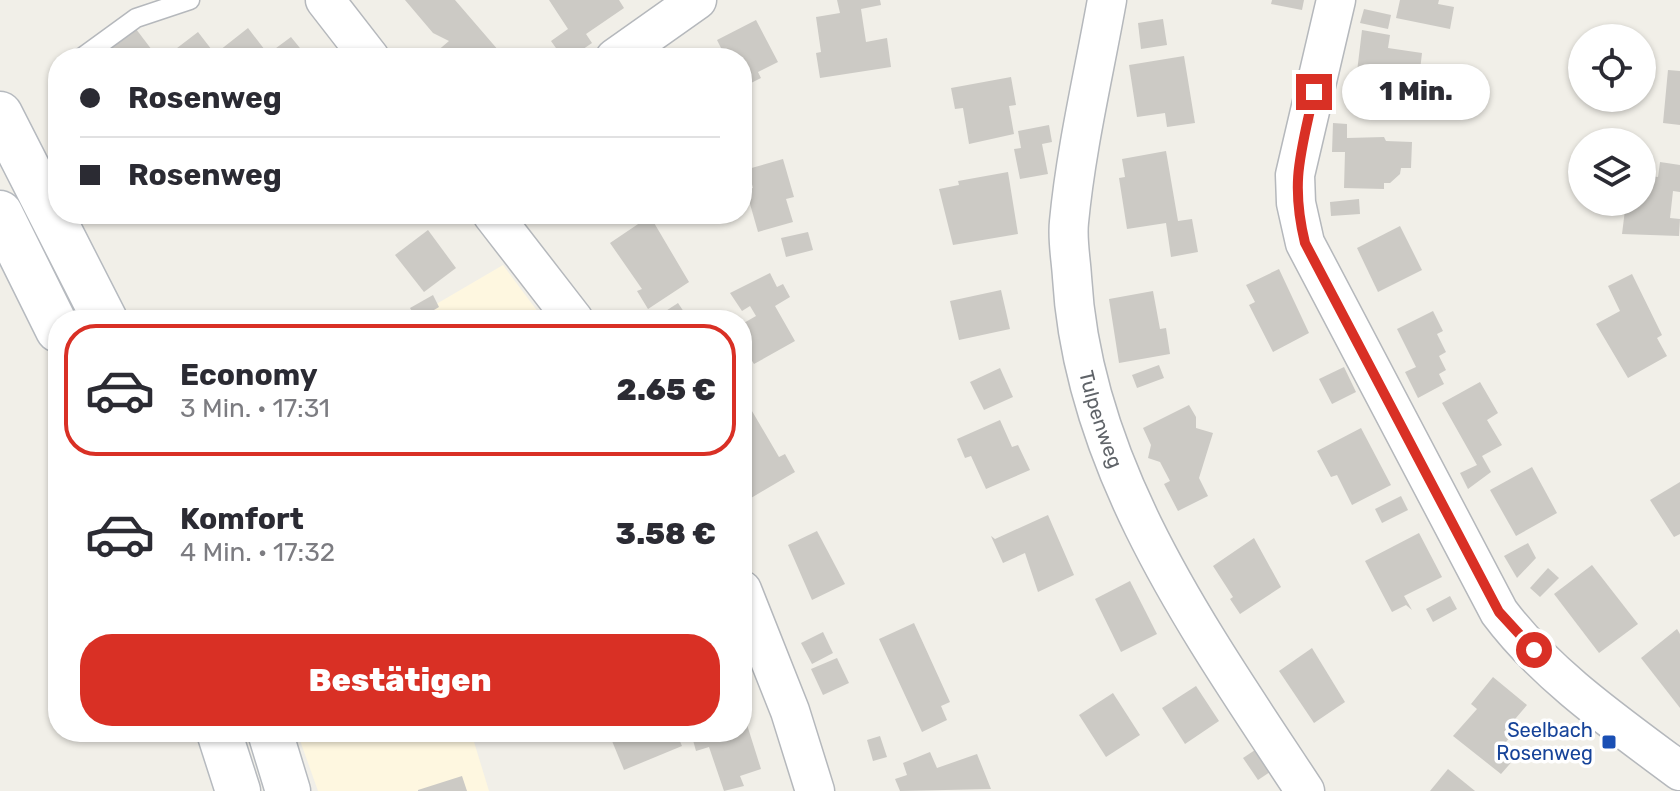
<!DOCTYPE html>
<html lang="de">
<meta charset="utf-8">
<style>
:root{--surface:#fff;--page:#f7f7f7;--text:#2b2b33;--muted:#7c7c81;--line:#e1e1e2;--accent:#d93025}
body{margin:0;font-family:Rubik,sans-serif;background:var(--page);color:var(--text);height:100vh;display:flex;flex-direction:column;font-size:30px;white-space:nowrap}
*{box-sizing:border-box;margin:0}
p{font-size:26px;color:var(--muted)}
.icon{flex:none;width:44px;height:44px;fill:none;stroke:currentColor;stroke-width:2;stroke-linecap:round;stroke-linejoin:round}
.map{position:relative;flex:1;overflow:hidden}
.details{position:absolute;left:48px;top:310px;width:704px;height:432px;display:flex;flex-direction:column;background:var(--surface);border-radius:32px;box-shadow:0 2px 6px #0004}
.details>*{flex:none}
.guide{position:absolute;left:48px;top:48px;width:704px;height:176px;border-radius:32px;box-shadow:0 2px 6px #0004;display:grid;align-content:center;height:176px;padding:0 32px;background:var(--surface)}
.fabs{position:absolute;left:1568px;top:24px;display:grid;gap:16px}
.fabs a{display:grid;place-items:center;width:88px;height:88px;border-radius:50%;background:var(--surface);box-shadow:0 2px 6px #0004;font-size:40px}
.end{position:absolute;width:36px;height:36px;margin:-18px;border:10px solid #d93025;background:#fff;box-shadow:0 0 0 4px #fff}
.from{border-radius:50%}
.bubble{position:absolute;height:56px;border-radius:28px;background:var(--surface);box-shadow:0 2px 6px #0004;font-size:26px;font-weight:800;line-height:56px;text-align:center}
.guide b{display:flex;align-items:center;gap:28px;height:76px;font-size:30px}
.guide b+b{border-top:2px solid var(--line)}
.guide i{width:20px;height:20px;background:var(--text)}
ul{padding:14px 0 0;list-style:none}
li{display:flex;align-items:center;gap:24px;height:132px;margin:0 16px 12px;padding:0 16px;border:4px solid transparent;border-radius:32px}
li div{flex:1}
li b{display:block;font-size:30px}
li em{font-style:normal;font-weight:800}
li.on{border-color:var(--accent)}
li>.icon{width:72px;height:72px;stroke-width:1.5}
.primary-button{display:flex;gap:16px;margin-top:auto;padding:16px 32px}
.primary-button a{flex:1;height:92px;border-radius:32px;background:var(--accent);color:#fff;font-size:32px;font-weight:800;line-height:92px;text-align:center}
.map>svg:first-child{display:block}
</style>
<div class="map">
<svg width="1680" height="791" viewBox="0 0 1680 791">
<rect width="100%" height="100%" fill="#f1efe8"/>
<g fill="#fef7e0">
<path d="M503,265L544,320H409Z"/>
<path d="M297,732H471L489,791H318Z"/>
</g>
<g fill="#cccac5">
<path d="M405,0H455L505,58H429L449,41L433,33Z"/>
<path d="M549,0H619L624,8L586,34L592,43L570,58H563L551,41L568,29Z"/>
<path d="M837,0H880L881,5L861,9L866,42L887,38L891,67L820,78L816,53L821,52L816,17L840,13Z"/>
<path d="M1272,0H1304L1302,10L1271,4Z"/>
<path d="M1400,0H1439L1438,4L1454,7L1450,29L1396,18Z"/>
<path d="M1364,9L1391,15L1388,29L1360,23Z"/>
<path d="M1163,19L1167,45L1141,49L1138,23Z"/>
<path d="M756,20L778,62L758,72L761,78L743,87L742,58H726L717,40Z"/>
<path d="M248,28L268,54L291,37L308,58H164L198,32L215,54Z"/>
<path d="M136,29L158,58H98Z"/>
<path d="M1362,30L1390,35L1388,48L1422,53L1416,104L1354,97Z"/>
<path d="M1184,56L1195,123L1167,127L1165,113L1137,117L1129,65Z"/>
<path d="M1668,70L1680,71V125L1663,123Z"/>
<path d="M1011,77L1016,105L1009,106L1014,134L969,144L963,108L955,109L951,88Z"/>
<path d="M1333,123L1347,124V138L1384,137L1386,141L1412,142L1411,168H1401L1400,174L1390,183H1384V189L1344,188L1345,152H1332Z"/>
<path d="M1049,125L1052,142L1042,144L1048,174L1020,179L1014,149L1021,148L1018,131Z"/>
<path d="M1166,151L1178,221L1192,219L1198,252L1171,257L1166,223L1127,229L1119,178L1125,177L1122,159Z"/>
<path d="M783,159L794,197L786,199L793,222L758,232L746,190L753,188L748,169Z"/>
<path d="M1660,162L1680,165V192L1673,191L1670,218L1680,219L1679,236L1622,234L1626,202H1642V175L1658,177Z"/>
<path d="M1008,172L1018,234L953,245L939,189L959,185L958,181Z"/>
<path d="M1359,199L1360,214L1331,216L1330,202Z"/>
<path d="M650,216L689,282L648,309L637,291L642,289L610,243Z"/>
<path d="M1400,226L1422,270L1378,292L1357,248Z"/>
<path d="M428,230L456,268L424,292L395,255Z"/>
<path d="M808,232L813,250L786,257L781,238Z"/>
<path d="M1279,269L1309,333L1273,352L1249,305L1255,302L1246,285Z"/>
<path d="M770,273L777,287L783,284L790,297L775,306L795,341L754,364L742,345V324L756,316L750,306L742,311L730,293Z"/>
<path d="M1632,274L1662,335L1657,338L1667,356L1628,378L1596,324L1620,311L1608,286Z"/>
<path d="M1001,290L1010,329L959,340L950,301Z"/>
<path d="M1153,291L1160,329L1166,328L1170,354L1119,363L1109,299Z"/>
<path d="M433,295L439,307L417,320L410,308Z"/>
<path d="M678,303L686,315L678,320H652Z"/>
<path d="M1433,311L1443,331L1437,334L1446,352L1439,356L1446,370L1439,374L1444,384L1418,398L1405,372L1416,367L1397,329Z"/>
<path d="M1159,365L1164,378L1137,388L1132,375Z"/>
<path d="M1344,367L1356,392L1332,404L1319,379Z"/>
<path d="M1000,368L1013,397L984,410L970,382Z"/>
<path d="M1480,382L1498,413L1487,420L1502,445L1482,456L1491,472L1468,489L1460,473L1477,465L1442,403Z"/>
<path d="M742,394L779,457L785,454L795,472L751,498L742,483Z"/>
<path d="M1189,405L1196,417V428L1213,433L1199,478L1208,496L1178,511L1164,484L1170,481L1160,462L1148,458L1151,445L1143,428Z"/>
<path d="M1000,420L1012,447L1018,445L1030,470L986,489L971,456L965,458L957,439Z"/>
<path d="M1361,428L1391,485L1352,505L1337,475L1331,477L1317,451Z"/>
<path d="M1532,467L1557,513L1516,536L1490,490Z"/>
<path d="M1680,482V534L1674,537L1650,500Z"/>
<path d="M1401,496L1408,510L1382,523L1375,509Z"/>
<path d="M1048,515L1074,575L1038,592L1025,553L1003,563L991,536L995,539Z"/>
<path d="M817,531L845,584L812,600L788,545Z"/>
<path d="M1419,533L1442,577L1404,596L1412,610L1406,605L1392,612L1365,561Z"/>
<path d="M1254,538L1281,587L1240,614L1230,599L1233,597L1213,566Z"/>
<path d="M1528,543L1536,558L1517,578L1504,556Z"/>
<path d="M1592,565L1638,624L1599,653L1554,594Z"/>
<path d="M1548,568L1559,578L1540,597L1530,588Z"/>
<path d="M1130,581L1157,634L1121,652L1095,599Z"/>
<path d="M1450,596L1457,609L1433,622L1426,609Z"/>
<path d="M914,623L950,702L941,706L947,720L922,732L879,639Z"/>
<path d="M1677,629L1680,634V708L1641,658Z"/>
<path d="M823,632L833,653L812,664L801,643Z"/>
<path d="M1312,648L1345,702L1314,723L1279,671Z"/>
<path d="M837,658L849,683L823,695L811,669Z"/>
<path d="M1493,677L1527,705L1504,732L1510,737L1502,747L1515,758L1501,774L1453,736L1477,709L1471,704Z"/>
<path d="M1196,686L1219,721L1185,744L1162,708Z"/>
<path d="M1113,693L1140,735L1106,757L1079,715Z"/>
<path d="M743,712L761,769L740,776L744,786L724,791L709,747L696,751L691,733L742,732Z"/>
<path d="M626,732H676L682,746L624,770L612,741Z"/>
<path d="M880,736L887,757L873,761L867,740Z"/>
<path d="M1255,750L1270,772L1258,780L1243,758Z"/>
<path d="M930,752L937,768L977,754L991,789L900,791L895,779L907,775L903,763Z"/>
<path d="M1448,769L1475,791H1430Z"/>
<path d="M462,776L467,791H418V790Z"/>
</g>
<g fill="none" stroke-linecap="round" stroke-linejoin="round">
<g stroke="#b5b8bc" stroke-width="21">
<path id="lane" d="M81,58L136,18L190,0"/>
</g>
<g stroke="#b5b8bc" stroke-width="41">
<g id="street">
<path d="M325,0L370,58"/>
<path id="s1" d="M1107,0C1094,73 1076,148 1069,222C1067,240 1071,259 1072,277C1083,470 1202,634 1305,791"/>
<path d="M1336,0L1295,175L1296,203L1305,243L1499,612C1546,675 1617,724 1680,771"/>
<path d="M615,58L697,0"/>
<path d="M492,214L574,320"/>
<path d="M742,590L790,711L815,791"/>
</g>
</g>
<g stroke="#b6babf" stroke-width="47">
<g id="secondary">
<path d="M0,114L105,320"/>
<path d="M0,213L58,330"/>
<path d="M219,732L238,791"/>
<path d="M270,732L288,791"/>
</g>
</g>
<use href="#lane" stroke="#fff" stroke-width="18"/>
<use href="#street" stroke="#fff" stroke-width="38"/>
<use href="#secondary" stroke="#fff" stroke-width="44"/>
</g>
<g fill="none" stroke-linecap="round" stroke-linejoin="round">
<path stroke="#d93025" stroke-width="10" d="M1314,92C1301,153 1290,181 1305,243L1499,612L1534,650"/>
</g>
<rect fill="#1a4fb4" stroke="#fff" stroke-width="3" x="1601" y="734" width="16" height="16" rx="4"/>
<g text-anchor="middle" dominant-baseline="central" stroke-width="7" stroke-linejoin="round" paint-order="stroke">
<g font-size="20" fill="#5f6368" stroke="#fff">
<text stroke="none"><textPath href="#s1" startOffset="426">Tulpenweg</textPath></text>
</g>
<g font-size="20" fill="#164399" stroke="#fff" text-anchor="end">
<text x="1593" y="730">Seelbach<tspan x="1593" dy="23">Rosenweg</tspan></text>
</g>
</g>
</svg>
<div class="fabs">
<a><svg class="icon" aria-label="locate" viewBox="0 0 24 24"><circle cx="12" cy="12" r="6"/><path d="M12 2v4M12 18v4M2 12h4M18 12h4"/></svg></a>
<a><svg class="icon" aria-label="layers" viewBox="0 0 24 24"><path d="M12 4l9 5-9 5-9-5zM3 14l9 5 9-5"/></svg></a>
</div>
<i class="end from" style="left:1534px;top:650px"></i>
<i class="end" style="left:1314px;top:92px"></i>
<div class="bubble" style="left:1342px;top:64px;width:148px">1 Min.</div>
<div class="guide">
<b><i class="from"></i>Rosenweg</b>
<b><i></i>Rosenweg</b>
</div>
<section class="details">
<ul>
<li class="on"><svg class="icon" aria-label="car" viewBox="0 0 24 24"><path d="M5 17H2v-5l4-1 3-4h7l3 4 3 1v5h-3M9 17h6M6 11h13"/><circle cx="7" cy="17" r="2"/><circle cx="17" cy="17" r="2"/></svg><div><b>Economy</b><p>3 Min. · 17:31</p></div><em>2.65 €</em></li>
<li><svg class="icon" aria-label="car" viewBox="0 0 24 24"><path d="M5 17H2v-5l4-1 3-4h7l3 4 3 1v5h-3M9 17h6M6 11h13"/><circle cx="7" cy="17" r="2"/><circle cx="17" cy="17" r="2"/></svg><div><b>Komfort</b><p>4 Min. · 17:32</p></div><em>3.58 €</em></li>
</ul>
<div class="primary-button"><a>Bestätigen</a></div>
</section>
</div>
